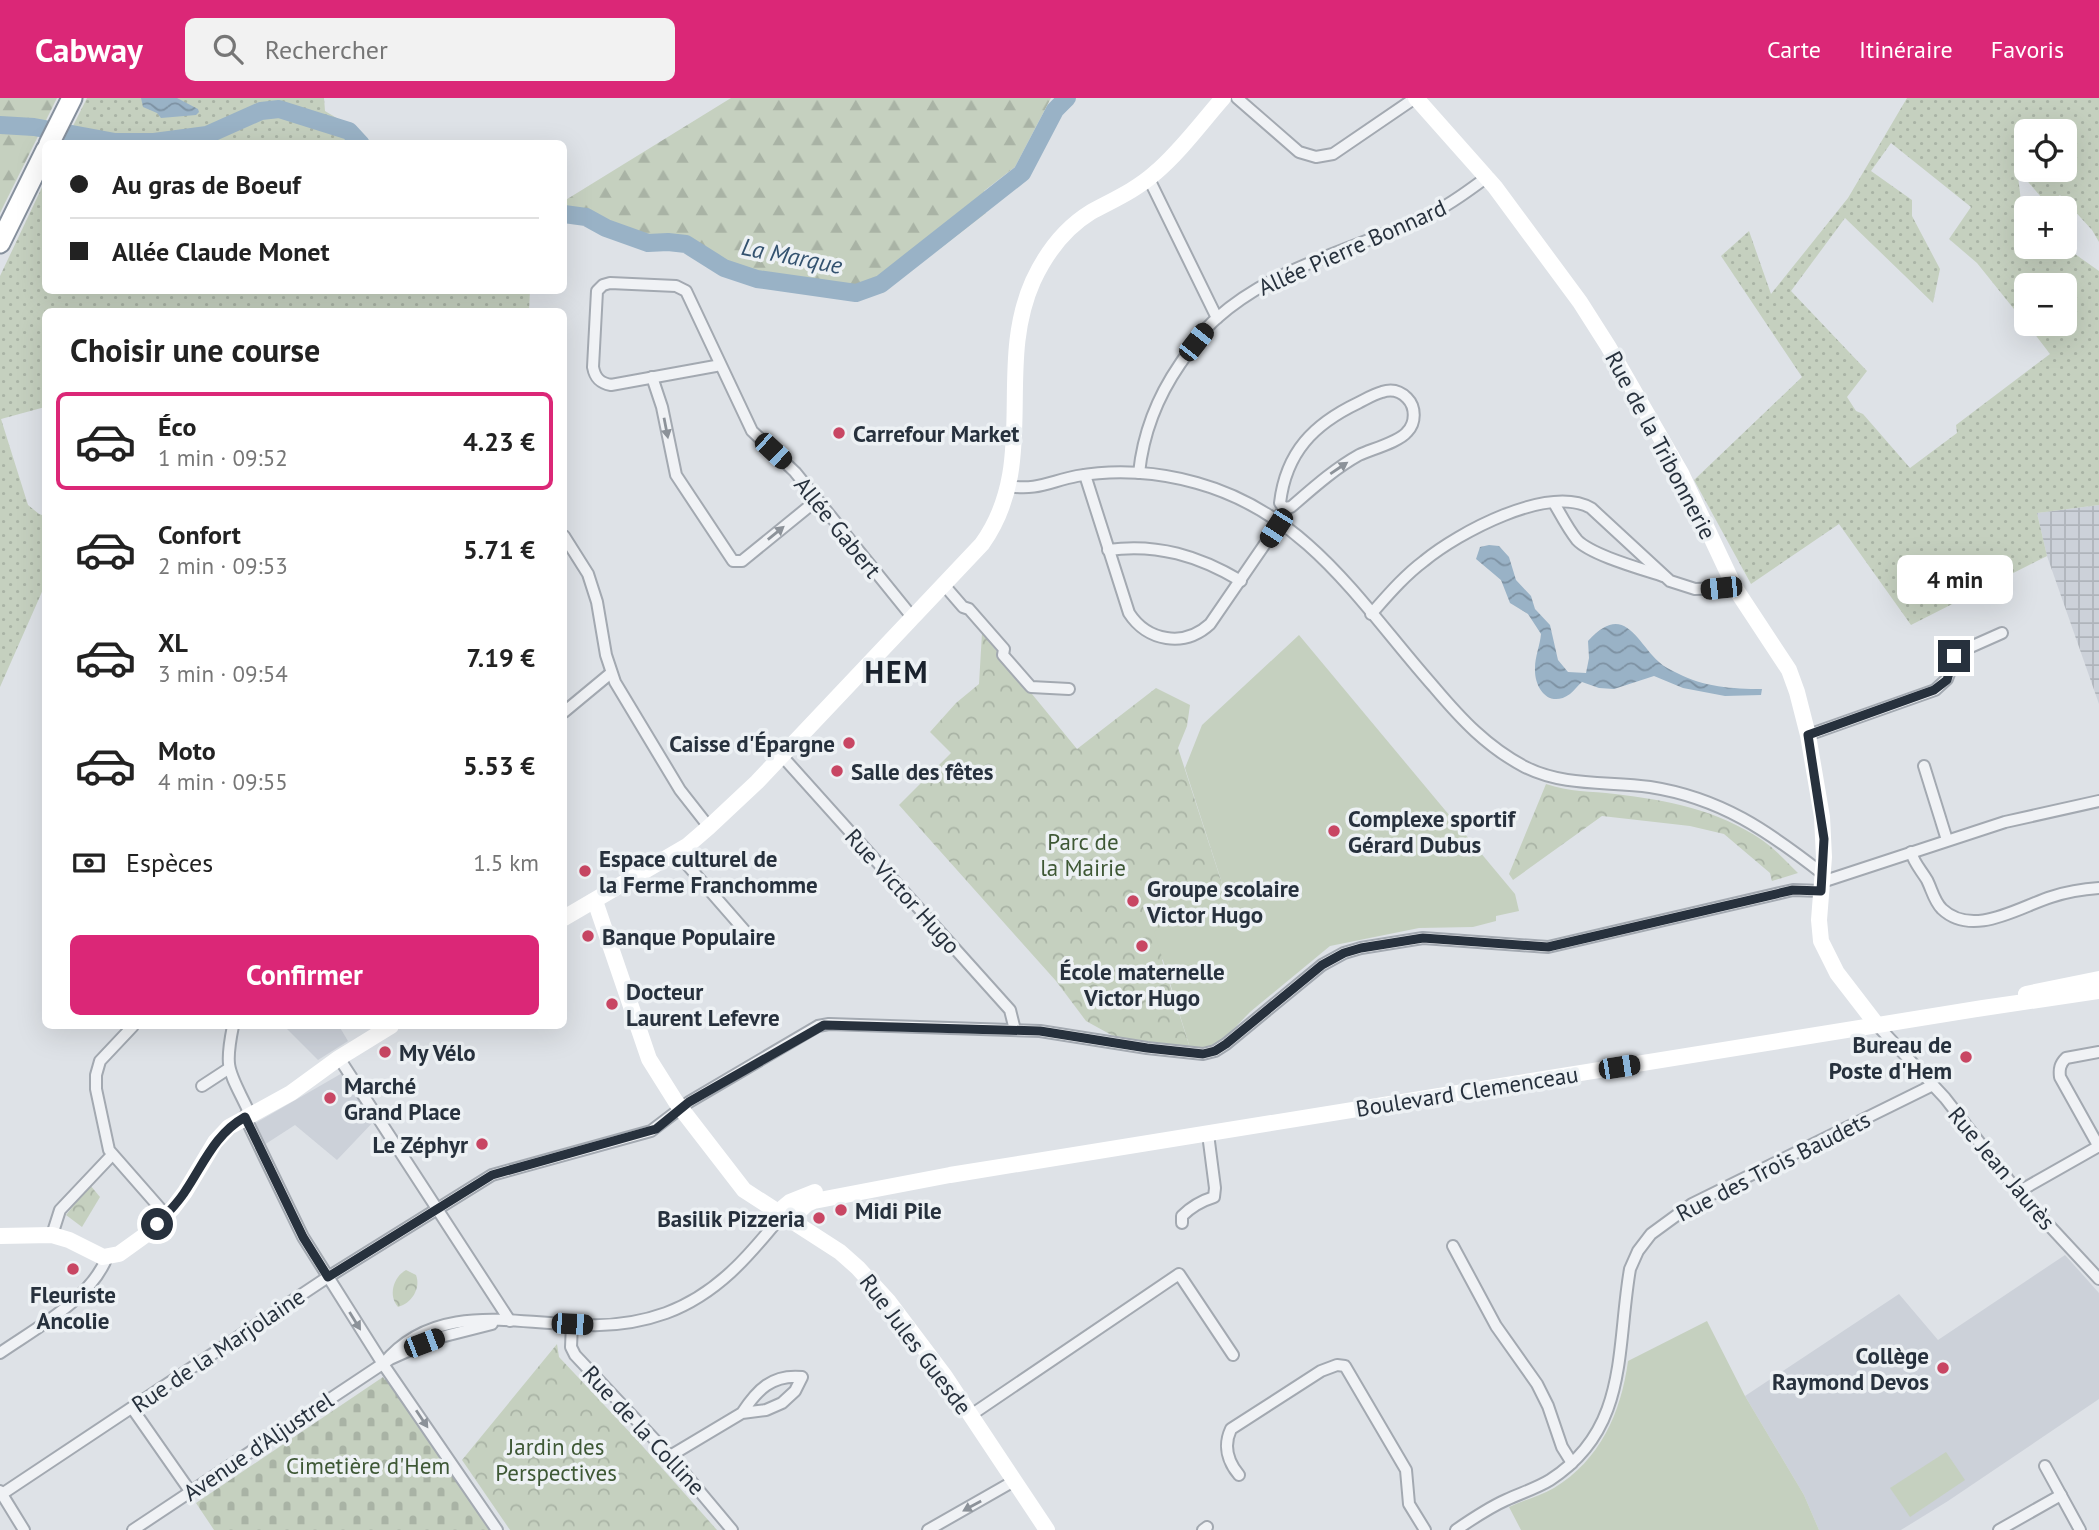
<!DOCTYPE html>
<html lang="fr">
<meta charset="utf-8">
<style>
:root{--surface:#fff;--page:#f2f2f2;--text:#222;--muted:#767676;--line:#e0e0e0;--accent:#db2777}
body{margin:0;font-family:"PT Sans",sans-serif;background:var(--page);color:var(--text);height:100vh;display:flex;flex-direction:column;font-size:26px;white-space:nowrap}
*{box-sizing:border-box;margin:0}
p{font-size:23px;color:var(--muted)}
.icon{flex:none;width:38px;height:38px;fill:none;stroke:currentColor;stroke-width:2;stroke-linecap:round;stroke-linejoin:round}
.map{position:relative;flex:1;overflow:hidden}
.side{position:absolute;left:42px;top:210px;width:525px;height:721px;display:flex;flex-direction:column;background:var(--surface);border-radius:10px;box-shadow:0 7px 28px #0002}
.side>*{flex:none}
.hud{position:absolute;left:42px;top:42px;width:525px;height:154px;border-radius:10px;box-shadow:0 7px 28px #0002;display:grid;align-content:center;height:154px;padding:0 28px;background:var(--surface)}
.fabs{position:absolute;left:2014px;top:21px;display:grid;gap:14px}
.fabs a{display:grid;place-items:center;width:63px;height:63px;border-radius:10px;background:var(--surface);box-shadow:0 7px 28px #0002;font-size:35px}
.end{position:absolute;width:32px;height:32px;margin:-16px;border:9px solid #27313d;background:#fff;box-shadow:0 0 0 4px #fff}
.from{border-radius:50%}
.bubble{position:absolute;height:49px;border-radius:10px;background:var(--surface);box-shadow:0 7px 28px #0002;font-size:23px;font-weight:600;line-height:49px;text-align:center}
.car{position:absolute;width:21px;height:42px;margin:-21px -10px;border-radius:9px;box-shadow:0 0 5px 2px #0007;background:linear-gradient(#222 24%,#8ab4d8 0 40%,#222 0 76%,#8ab4d8 0 86%,#222 0)}
.hud b{display:flex;align-items:center;gap:24px;height:66px;font-size:26px}
.hud b+b{border-top:2px solid var(--line)}
.hud i{width:18px;height:18px;background:var(--text)}
ul{padding:0;list-style:none}
li{display:flex;align-items:center;gap:21px;height:98px;margin:0 14px 10px;padding:0 14px;border:4px solid transparent;border-radius:10px}
li div{flex:1}
li b{display:block;font-size:26px}
li em{font-style:normal;font-weight:600}
li.current{border-color:var(--accent)}
li>.icon{width:63px;height:63px;stroke-width:1.5}
h2{padding:0 28px;font-size:32px;line-height:84px}
.pay{display:flex;align-items:center;gap:18px;height:77px;padding:0 28px;font-size:26px}
.pay p{margin-inline-start:auto}
.button{display:flex;gap:14px;margin-top:auto;padding:14px 28px}
.button a{flex:1;height:80px;border-radius:10px;background:var(--accent);color:#fff;font-size:28px;font-weight:600;line-height:80px;text-align:center}
header{display:flex;align-items:center;gap:42px;box-sizing:border-box;height:98px;padding:0 35px;background:var(--accent);color:#fff}
header strong{font-size:33px}
nav{display:flex;gap:38px;margin-inline-start:auto;font-size:24px}
.search{width:490px;height:63px;background:var(--page);display:flex;align-items:center;gap:18px;box-sizing:border-box;padding:0 24px;border-radius:10px;color:var(--muted);font-size:26px}
.map>svg:first-child{display:block}
</style>
<header>
<strong>Cabway</strong>
<div class="search"><svg class="icon" aria-label="search" viewBox="0 0 24 24"><circle cx="10" cy="10" r="6"/><path d="M15 15l6 6"/></svg>Rechercher</div>
<nav><a>Carte</a><a>Itinéraire</a><a>Favoris</a></nav>
</header>
<div class="map">
<svg width="2099" height="1432" viewBox="0 0 2099 1432">
<defs>
<pattern id="industrial-grid" width="8" height="8" patternUnits="userSpaceOnUse" patternTransform="scale(1.75)"><rect width="8" height="8" fill="#ccd1d9"/><path d="M0 4h8M4 0v8" fill="none" stroke="#afb4bb"/></pattern>
<pattern id="grass-dots" width="8" height="8" patternUnits="userSpaceOnUse" patternTransform="scale(1.75)"><rect width="8" height="8" fill="#c5d0bf"/><path d="M2 2h.1M6 6h.1" fill="none" stroke="#a9b3a5" stroke-width="1.8" stroke-linecap="round"/></pattern>
<pattern id="forest-firs" width="22" height="20" patternUnits="userSpaceOnUse" patternTransform="scale(1.75)"><rect width="22" height="20" fill="#c5d0bf"/><path d="M5 1l3.5 6h-7zM16 11l3.5 6h-7z" fill="#a9b3a5"/></pattern>
<pattern id="cemetery-stones" width="16" height="16" patternUnits="userSpaceOnUse" patternTransform="scale(1.75)"><rect width="16" height="16" fill="#c5d0bf"/><path d="M2 7V4a2 2 0 0 1 4 0v3zM10 15v-3a2 2 0 0 1 4 0v3z" fill="#a9b3a5"/></pattern>
<pattern id="park-crowns" width="20" height="18" patternUnits="userSpaceOnUse" patternTransform="scale(1.75)"><rect width="20" height="18" fill="#c5d0bf"/><path d="M2 6a3 3 0 1 1 6 0M12 15a3 3 0 1 1 6 0" fill="none" stroke="#a9b3a5"/></pattern>
<pattern id="water-waves" width="16" height="10" patternUnits="userSpaceOnUse" patternTransform="scale(1.75)"><rect width="16" height="10" fill="#99b2c6"/><path d="M0 5q4-4 8 0t8 0" fill="none" stroke="#7d91a2"/></pattern>
</defs>
<rect width="100%" height="100%" fill="#dee2e7"/>
<g fill="#ccd1d9">
<path d="M284,928H339L348,943L318,962Z"/>
<path d="M344,974L375,1022L337,1062L295,1027L264,1047L254,1026Z"/>
<path d="M2065,1157L2099,1195V1301L1948,1403L1901,1432H1819L1804,1397L1745,1298L1899,1196L1938,1242Z"/>
</g>
<path fill="url(#industrial-grid)" d="M2099,407V606L2047,458L2037,415Z"/>
<g fill="url(#grass-dots)" fill-rule="evenodd">
<path d="M87,0H324L325,13L355,31L369,45L64,46Z"/>
<path d="M1907,0H2099V144L2092,132L2060,97L2048,107L2017,71L2021,103L2026,117V149H2065L2099,173V407L2037,415L2047,458L1911,527L1839,426L1751,486L1694,382L1802,279L1721,158L1749,133L1771,196L1848,100ZM2026,33H2065V72H2026ZM1891,45L1971,109L1949,141L1977,165L2026,226V187H2065V226H2027L2050,256L1956,327L1957,335L1910,370L1863,316L1856,313L1847,299L1867,273L1791,193L1845,120L1933,205L1940,171L1912,118V102L1871,73Z"/>
<path d="M45,83L46,192H530L529,213L46,214L45,309L1,321L28,407L39,416L45,418V487L0,589V178Z"/>
</g>
<g fill="url(#forest-firs)">
<path d="M0,0H57L0,115Z"/>
<path d="M731,0H1051L1015,69L984,93L986,115L942,149L870,199L830,198L731,179L702,159L684,150L624,144L575,122L564,123V103Z"/>
</g>
<path fill="url(#cemetery-stones)" d="M383,1279L385,1282L387,1280L489,1432H214L196,1405Z"/>
<g fill="url(#park-crowns)">
<path d="M982,535L1077,651L1156,590L1190,607L1187,628L1178,650L1229,807L1162,862L1190,950L1115,939L1086,923L1056,883L899,707L951,655L930,634L956,605L979,586Z"/>
<path d="M1546,686C1569,694 1591,693 1615,696C1667,702 1718,712 1762,742C1775,751 1787,764 1798,775L1772,783L1770,775L1724,736L1690,728L1602,718L1513,782L1509,776Z"/>
<path d="M90,1087L100,1099L82,1129L66,1117Z"/>
<path d="M406,1172L416,1177C421,1190 412,1205 398,1209C388,1198 393,1179 406,1172Z"/>
<path d="M557,1246L559,1259L637,1342L717,1432H510L462,1362Z"/>
</g>
<g fill="#c5d0bf">
<path d="M1299,537L1515,796L1519,813L1496,818V823L1473,829L1419,830L1330,848L1250,914L1217,948L1209,951L1190,950L1154,833L1229,807L1185,670L1202,627Z"/>
<path d="M1707,1223L1745,1298L1804,1397L1819,1432H1521L1509,1409C1524,1402 1540,1398 1554,1390C1600,1362 1621,1315 1628,1263Z"/>
<path d="M1946,1354L1965,1382L1910,1419L1890,1390Z"/>
</g>
<g fill="url(#water-waves)">
<path d="M141,0H177L198,11L199,14L196,17L161,20L157,15L143,9Z"/>
<path d="M1489,447L1499,448L1509,459L1516,482L1531,498L1535,511L1550,527L1558,562L1568,574L1586,575L1589,560L1588,543C1624,503 1636,543 1659,564C1664,569 1671,572 1677,575C1704,589 1732,591 1762,591L1761,597L1725,598L1683,590L1654,578L1614,591L1599,590L1582,584C1578,587 1574,593 1570,596C1549,611 1534,590 1535,570C1535,559 1540,547 1541,536L1528,516L1510,505L1501,482L1476,461L1480,449Z"/>
</g>
<g fill="none" stroke-linecap="round" stroke-linejoin="round">
<g stroke="#99b2c6" stroke-width="18">
<path d="M0,27L34,29L115,44H154L207,37L261,13L279,11L349,33L361,46"/>
<path d="M564,116L586,119L606,130L648,145L668,144L686,146L724,170L757,181L856,195L881,186L1022,75L1055,12L1067,0"/>
</g>
<g stroke="#a3a9b1" stroke-width="14">
<g id="street">
<path d="M1237,0L1299,54L1316,59L1333,56L1415,0"/>
<path d="M1149,81L1217,220"/>
<path d="M721,267L611,287C600,285 595,280 593,269L597,193L603,187L610,185L676,188L686,193L752,333L795,374L913,520"/>
<path d="M652,279L662,309L676,377L733,463H742L817,402"/>
<path d="M1139,375C1143,336 1158,298 1180,266C1191,250 1202,233 1217,220C1280,164 1365,150 1438,112C1455,103 1471,91 1487,79"/>
<path d="M1085,377L1129,515C1147,543 1184,550 1210,526L1280,424"/>
<path d="M1009,388C1036,393 1051,383 1077,378C1116,371 1159,374 1197,385C1309,416 1362,508 1434,589C1461,621 1487,649 1525,669C1565,689 1608,683 1650,689C1721,700 1768,733 1823,776"/>
<path d="M1554,405C1561,417 1568,431 1577,442C1591,457 1642,471 1663,478"/>
<path d="M1277,422L1284,410L1291,409C1313,390 1334,371 1359,357C1372,351 1399,344 1407,334C1416,325 1416,309 1407,300C1400,293 1391,291 1382,294C1374,296 1366,301 1358,305C1314,326 1286,354 1280,405L1284,410"/>
<path d="M564,438L588,476L597,504L606,557L615,584L680,692L709,729"/>
<path d="M1108,452C1157,445 1199,458 1241,483"/>
<path d="M944,487L963,509L969,511L1004,551L1003,557L1031,589L1069,591"/>
<path d="M1371,516C1388,497 1404,478 1424,463C1458,435 1548,386 1591,410L1670,483L1695,491L1722,490L1732,484"/>
<path d="M564,614L611,575"/>
<path d="M1808,637L1935,592L1947,581L1957,555L2002,535"/>
<path d="M782,658L1010,912L1015,932"/>
<path d="M1924,668L1947,742"/>
<path d="M676,754L752,841"/>
<path d="M1911,754C1914,765 1921,772 1927,782C1932,792 1934,803 1942,811C1973,840 2019,809 2051,799C2066,794 2083,791 2099,790"/>
<path d="M1822,784L2005,724L2099,703"/>
<path d="M1877,927L1945,1000L2018,1094L2099,1181"/>
<path d="M133,928L100,963L96,977V991L109,1052L166,1117"/>
<path d="M233,928C224,972 229,972 248,1012L245,1019L303,1139L383,1266L497,1432"/>
<path d="M339,960L510,1223"/>
<path d="M202,988L228,971"/>
<path d="M2099,1049L2060,979C2059,971 2060,966 2066,960L2099,954"/>
<path d="M2018,1094L2099,1048"/>
<path d="M1182,1125V1118C1192,1108 1201,1103 1214,1099L1215,1090L1208,1036"/>
<path d="M52,1137L60,1112L112,1057"/>
<path d="M1453,1148L1496,1228L1537,1286L1548,1308L1562,1349L1572,1365"/>
<path d="M572,1226L571,1249L575,1257L670,1358L732,1432"/>
<path d="M0,1255C36,1230 91,1201 107,1159"/>
<path d="M383,1266C435,1202 517,1226 587,1227C614,1228 641,1224 666,1215C717,1196 749,1158 782,1117"/>
<path d="M132,1310L190,1393"/>
<path d="M971,1317L1179,1176L1233,1257"/>
<path d="M670,1358L742,1315L766,1312L782,1305L795,1293L802,1279C772,1276 757,1292 742,1315"/>
<path d="M2045,1368L2080,1432"/>
<path d="M1239,1377C1228,1364 1223,1348 1231,1331L1321,1273L1337,1267L1345,1268L1406,1372L1409,1406L1425,1432"/>
<path d="M0,1393L24,1432"/>
<path d="M2,1396L328,1179L492,1077L651,1033L689,1004L818,928L829,926L1040,933L1147,950L1203,956L1215,953L1226,946L1322,867L1344,855L1361,850L1423,840L1548,849L1793,792L1821,793"/>
<path d="M133,1432L390,1261L437,1240L492,1226"/>
<path d="M928,1432L1014,1383"/>
<path d="M1203,1432L1207,1429"/>
<path d="M1456,1432C1472,1421 1488,1410 1506,1402C1521,1395 1537,1390 1550,1382C1629,1331 1616,1252 1630,1171L1638,1153L1651,1136L1692,1106L1933,987"/>
<path d="M1999,1432L2061,1397"/>
</g>
</g>
<g stroke="#86909d" stroke-width="23">
<g id="highway">
<path d="M49,46L72,0"/>
<path d="M0,145L46,52"/>
</g>
</g>
<use href="#street" stroke="#f0f2f5" stroke-width="10"/>
<g stroke="#fff" stroke-width="16">
<path d="M1416,0L1495,89L1580,204L1608,248L1681,375L1735,490L1789,572L1797,594L1808,637L1822,719L1824,759L1819,822L1821,843L1837,875L1877,927"/>
<path d="M595,803L649,961L676,1004L744,1092L840,1154L858,1170L889,1204L944,1277L1047,1432"/>
<path d="M564,820L687,748L709,729L757,684L982,446C1040,365 994,270 1033,183C1046,155 1065,130 1091,114C1113,102 1136,92 1155,75C1180,54 1201,25 1223,0"/>
<path d="M2026,896L2099,881"/>
<path d="M778,1114L790,1104L815,1094"/>
<path d="M790,1122L807,1106L814,1103L950,1077L1983,910L2099,893"/>
<path d="M0,1138L52,1137L69,1142L103,1159L119,1156L144,1138L173,1110L185,1094L215,1044L229,1029L291,995L339,960L391,928"/>
</g>
<use href="#highway" stroke="#fff" stroke-width="19"/>
</g>
<defs><path id="oneway-solid" d="M-6-.8H1V-3.2L6.5 0L1 3.2V.8H-6Z" transform="scale(1.75)"/></defs>
<g fill="#8c9299">
<use href="#oneway-solid" transform="translate(666 330) rotate(79)"/>
<use href="#oneway-solid" transform="translate(1339 370) rotate(-34)"/>
<use href="#oneway-solid" transform="translate(776 435) rotate(-39)"/>
<use href="#oneway-solid" transform="translate(355 1223) rotate(58)"/>
<use href="#oneway-solid" transform="translate(422 1321) rotate(56)"/>
<use href="#oneway-solid" transform="translate(972 1408) rotate(151)"/>
</g>
<g fill="none" stroke-linecap="round" stroke-linejoin="round">
<path stroke="#27313d" stroke-width="9" d="M157,1126C168,1115 178,1105 186,1092C204,1065 215,1036 245,1019L303,1139L328,1179L492,1077L656,1031L689,1004L824,927L1040,933L1147,950L1203,956L1215,953L1226,946L1322,867L1344,855L1361,850L1423,840L1548,849L1793,792L1821,793L1824,741L1808,637L1934,592L1947,582L1954,558"/>
</g>
<g fill="#c84663" stroke="#edf1f4" stroke-width="2.5">
<circle cx="839" cy="335" r="7"/>
<circle cx="849" cy="645" r="7"/>
<circle cx="837" cy="673" r="7"/>
<circle cx="1334" cy="733" r="7"/>
<circle cx="585" cy="773" r="7"/>
<circle cx="1133" cy="803" r="7"/>
<circle cx="588" cy="838" r="7"/>
<circle cx="1142" cy="848" r="7"/>
<circle cx="612" cy="906" r="7"/>
<circle cx="385" cy="954" r="7"/>
<circle cx="1966" cy="959" r="7"/>
<circle cx="330" cy="1000" r="7"/>
<circle cx="482" cy="1046" r="7"/>
<circle cx="841" cy="1112" r="7"/>
<circle cx="819" cy="1120" r="7"/>
<circle cx="73" cy="1171" r="7"/>
<circle cx="1943" cy="1270" r="7"/>
</g>
<g text-anchor="middle" dominant-baseline="central" stroke-width="7" stroke-linejoin="round" paint-order="stroke">
<g font-size="23" fill="#27313d" stroke="#edf1f4">
<text transform="translate(1352 149) rotate(-24)">Allée Pierre Bonnard</text>
<text transform="translate(1661 347) rotate(62)">Rue de la Tribonnerie</text>
<text transform="translate(838 429) rotate(51)">Allée Gabert</text>
<text transform="translate(903 793) rotate(48)">Rue Victor Hugo</text>
<text transform="translate(1467 993) rotate(-9)">Boulevard Clemenceau</text>
<text transform="translate(1773 1068) rotate(-27)">Rue des Trois Baudets</text>
<text transform="translate(2002 1070) rotate(50)">Rue Jean Jaurès</text>
<text transform="translate(916 1246) rotate(53)">Rue Jules Guesde</text>
<text transform="translate(218 1252) rotate(-34)">Rue de la Marjolaine</text>
<text transform="translate(644 1332) rotate(47)">Rue de la Colline</text>
<text transform="translate(258 1348) rotate(-34)">Avenue d'Aljustrel</text>
</g>
<g font-size="23" font-weight="bold" fill="#27313d" stroke="#edf1f4" text-anchor="start">
<text x="853" y="335">Carrefour Market</text>
<text x="835" y="645" text-anchor="end">Caisse d'Épargne</text>
<text x="851" y="673">Salle des fêtes</text>
<text x="1348" y="720">Complexe sportif<tspan x="1348" dy="26">Gérard Dubus</tspan></text>
<text x="599" y="760">Espace culturel de<tspan x="599" dy="26">la Ferme Franchomme</tspan></text>
<text x="1147" y="790">Groupe scolaire<tspan x="1147" dy="26">Victor Hugo</tspan></text>
<text x="602" y="838">Banque Populaire</text>
<text x="1142" y="873" text-anchor="middle">École maternelle<tspan x="1142" dy="26">Victor Hugo</tspan></text>
<text x="626" y="893">Docteur<tspan x="626" dy="26">Laurent Lefevre</tspan></text>
<text x="1952" y="946" text-anchor="end">Bureau de<tspan x="1952" dy="26">Poste d'Hem</tspan></text>
<text x="399" y="954">My Vélo</text>
<text x="344" y="987">Marché<tspan x="344" dy="26">Grand Place</tspan></text>
<text x="468" y="1046" text-anchor="end">Le Zéphyr</text>
<text x="855" y="1112">Midi Pile</text>
<text x="805" y="1120" text-anchor="end">Basilik Pizzeria</text>
<text x="73" y="1196" text-anchor="middle">Fleuriste<tspan x="73" dy="26">Ancolie</tspan></text>
<text x="1929" y="1257" text-anchor="end">Collège<tspan x="1929" dy="26">Raymond Devos</tspan></text>
</g>
<g font-size="23" fill="#3e5835" stroke="#edf1f4">
<text x="1083" y="743">Parc de<tspan x="1083" dy="26">la Mairie</tspan></text>
<text x="556" y="1348">Jardin des<tspan x="556" dy="26">Perspectives</tspan></text>
<text x="368" y="1367">Cimetière d'Hem</text>
</g>
<g font-size="24" font-style="italic" fill="#33526f" stroke="#edf1f4">
<text transform="translate(792 158) rotate(11)">La Marque</text>
</g>
<g font-size="30" font-weight="bold" letter-spacing="2" fill="#1a222d" stroke="#edf1f4">
<text x="897" y="573">HEM</text>
</g>
</g>
</svg>
<div class="fabs">
<a><svg class="icon" aria-label="locate" viewBox="0 0 24 24"><circle cx="12" cy="12" r="6"/><path d="M12 2v4M12 18v4M2 12h4M18 12h4"/></svg></a>
<a>+</a>
<a>−</a>
</div>
<i class="end from" style="left:157px;top:1126px"></i>
<i class="end" style="left:1954px;top:558px"></i>
<div class="bubble" style="left:1897px;top:457px;width:116px">4 min</div>
<i class="car" style="left:1196px;top:244px;rotate:38deg"></i>
<i class="car" style="left:773px;top:353px;rotate:133deg"></i>
<i class="car" style="left:1276px;top:430px;rotate:213deg"></i>
<i class="car" style="left:1721px;top:490px;rotate:264deg"></i>
<i class="car" style="left:1619px;top:969px;rotate:81deg"></i>
<i class="car" style="left:572px;top:1226px;rotate:93deg"></i>
<i class="car" style="left:424px;top:1245px;rotate:69deg"></i>
<div class="hud">
<b><i class="from"></i>Au gras de Boeuf</b>
<b><i></i>Allée Claude Monet</b>
</div>
<section class="side">
<h2>Choisir une course</h2>
<ul>
<li class="current"><svg class="icon" aria-label="car" viewBox="0 0 24 24"><path d="M5 17H2v-5l4-1 3-4h7l3 4 3 1v5h-3M9 17h6M6 11h13"/><circle cx="7" cy="17" r="2"/><circle cx="17" cy="17" r="2"/></svg><div><b>Éco</b><p>1 min · 09:52</p></div><em>4.23 €</em></li>
<li><svg class="icon" aria-label="car" viewBox="0 0 24 24"><path d="M5 17H2v-5l4-1 3-4h7l3 4 3 1v5h-3M9 17h6M6 11h13"/><circle cx="7" cy="17" r="2"/><circle cx="17" cy="17" r="2"/></svg><div><b>Confort</b><p>2 min · 09:53</p></div><em>5.71 €</em></li>
<li><svg class="icon" aria-label="car" viewBox="0 0 24 24"><path d="M5 17H2v-5l4-1 3-4h7l3 4 3 1v5h-3M9 17h6M6 11h13"/><circle cx="7" cy="17" r="2"/><circle cx="17" cy="17" r="2"/></svg><div><b>XL</b><p>3 min · 09:54</p></div><em>7.19 €</em></li>
<li><svg class="icon" aria-label="car" viewBox="0 0 24 24"><path d="M5 17H2v-5l4-1 3-4h7l3 4 3 1v5h-3M9 17h6M6 11h13"/><circle cx="7" cy="17" r="2"/><circle cx="17" cy="17" r="2"/></svg><div><b>Moto</b><p>4 min · 09:55</p></div><em>5.53 €</em></li>
</ul>
<div class="pay"><svg class="icon" aria-label="cash" viewBox="0 0 24 24"><path d="M3 7h18v10H3z"/><circle cx="12" cy="12" r="2"/></svg>Espèces<p>1.5 km</p></div>
<div class="button"><a>Confirmer</a></div>
</section>
</div>
